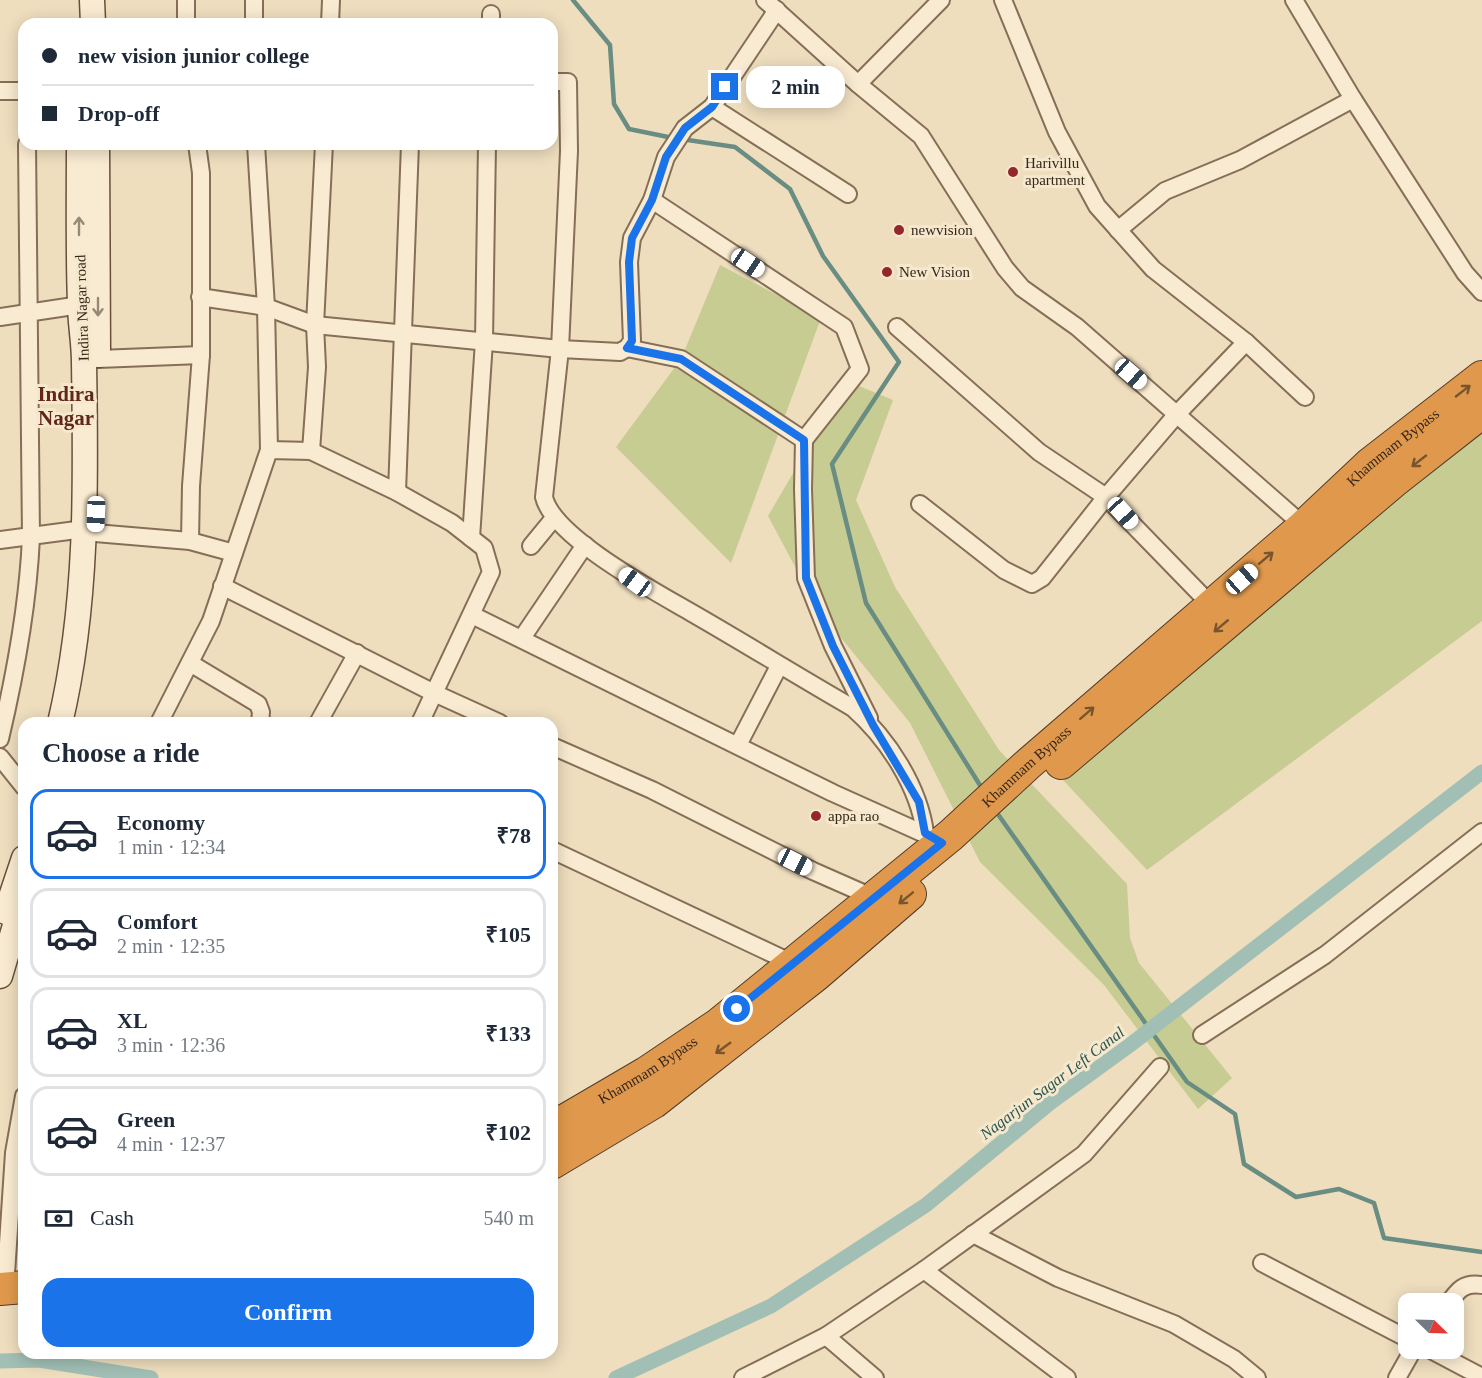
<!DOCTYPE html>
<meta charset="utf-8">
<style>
:root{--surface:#fff;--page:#f6f6f7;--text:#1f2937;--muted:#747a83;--line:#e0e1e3;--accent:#1a73e8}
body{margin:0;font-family:"Times New Roman",serif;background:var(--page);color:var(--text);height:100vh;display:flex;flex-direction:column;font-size:22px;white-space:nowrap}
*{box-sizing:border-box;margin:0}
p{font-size:20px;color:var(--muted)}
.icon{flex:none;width:33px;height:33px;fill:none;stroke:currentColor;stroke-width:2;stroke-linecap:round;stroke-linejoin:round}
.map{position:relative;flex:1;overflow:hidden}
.details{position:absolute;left:18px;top:717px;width:540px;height:642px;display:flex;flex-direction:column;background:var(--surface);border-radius:18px;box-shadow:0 3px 15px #0003}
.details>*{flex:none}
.guide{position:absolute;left:18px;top:18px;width:540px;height:132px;border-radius:18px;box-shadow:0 3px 15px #0003;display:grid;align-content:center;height:132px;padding:0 24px;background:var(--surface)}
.needle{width:39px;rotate:113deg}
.fabs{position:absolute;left:1398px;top:1293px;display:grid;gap:12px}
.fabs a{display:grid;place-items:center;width:66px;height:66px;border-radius:12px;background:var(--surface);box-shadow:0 3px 15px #0003;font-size:30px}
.end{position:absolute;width:27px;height:27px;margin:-14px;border:8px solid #1a73e8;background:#fff;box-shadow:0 0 0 3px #fff}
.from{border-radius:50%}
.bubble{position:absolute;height:42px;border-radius:18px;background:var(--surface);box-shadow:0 3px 15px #0003;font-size:20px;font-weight:800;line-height:42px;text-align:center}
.car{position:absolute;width:18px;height:36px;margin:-18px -9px;border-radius:8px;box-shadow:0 0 4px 2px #0007;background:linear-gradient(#fff 24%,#345 0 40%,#fff 0 76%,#345 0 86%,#fff 0)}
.guide b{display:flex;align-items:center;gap:21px;height:57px;font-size:22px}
.guide b+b{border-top:2px solid var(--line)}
.guide i{width:15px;height:15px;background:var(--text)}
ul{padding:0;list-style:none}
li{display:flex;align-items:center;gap:18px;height:90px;margin:0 12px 9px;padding:0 12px;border:3px solid var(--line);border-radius:18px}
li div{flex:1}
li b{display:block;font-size:22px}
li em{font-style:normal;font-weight:800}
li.active{border-color:var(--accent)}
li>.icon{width:54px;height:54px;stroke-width:1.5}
h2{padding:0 24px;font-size:27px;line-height:72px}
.pay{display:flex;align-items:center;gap:15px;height:66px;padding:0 24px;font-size:22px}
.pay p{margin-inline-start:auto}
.button{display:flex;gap:12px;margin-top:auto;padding:12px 24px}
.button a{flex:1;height:69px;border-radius:18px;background:var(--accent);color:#fff;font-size:24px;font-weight:800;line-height:69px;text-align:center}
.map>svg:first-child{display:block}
</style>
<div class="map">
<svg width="1482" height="1378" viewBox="0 0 1482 1378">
<rect width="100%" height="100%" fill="#eedebe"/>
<g fill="#c7cc92">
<path d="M720,265L821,318L731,563L616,447L681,359Z"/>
<path d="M847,381L893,400L856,500L895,587L999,750L1127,884L1130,938L1139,963L1232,1078L1198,1109L1104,985L980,862L910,723L817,608L768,516Z"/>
<path d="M1482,428V621L1147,870L1063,780Z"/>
</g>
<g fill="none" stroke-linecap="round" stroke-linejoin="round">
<g stroke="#698d82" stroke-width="4.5">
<path d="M573,0L610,45L614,104L629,129L673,138"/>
<path d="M681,139L735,147L790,189L823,256L899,362L832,464L866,603L983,790"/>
<path d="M995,810L1187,1082L1235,1114L1244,1164L1296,1197L1339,1189L1374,1203L1384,1238L1482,1252"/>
</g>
<g stroke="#a1bfb5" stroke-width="15">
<path d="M0,1361L39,1360L151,1378"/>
<path d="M616,1378L771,1306L926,1205L1050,1103L1130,1045L1482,772"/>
</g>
<g stroke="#866e57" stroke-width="20">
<g id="street">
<path d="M186,0V24"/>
<path d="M765,0L858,84L921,136L1005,268L1022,288L1077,327L1304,526"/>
<path d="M1003,0L1057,132L1097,206L1153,269L1246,342L1305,397"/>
<path d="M1294,0L1353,99L1465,273L1482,292"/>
<path d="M254,24V0"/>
<path d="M330,24L331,0"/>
<path d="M491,24V14"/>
<path d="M552,82H568L569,151L560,349L544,497C553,537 656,592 692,613C746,644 799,677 853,708C888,739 919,787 925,833"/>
<path d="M858,84L941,0"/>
<path d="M0,91H24"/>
<path d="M712,107L848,194"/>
<path d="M256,144L266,307L269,450"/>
<path d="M652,200L844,327L860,369L804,440L803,489L806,578L833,646L869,718"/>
<path d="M1118,230L1165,191L1240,160L1353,99"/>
<path d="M200,297L266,307L315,325L560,349L620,352L627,348L632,341L629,262L632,238L652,200L666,157L685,128L712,107L777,10"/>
<path d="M0,317L80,305"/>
<path d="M897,327L1039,452L1106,497L1042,578L1032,584L1004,570L920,504"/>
<path d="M627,348L681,359L804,440"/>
<path d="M98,359L201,355"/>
<path d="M311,451L317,367L315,325L324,144"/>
<path d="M397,492L410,144"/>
<path d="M95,533L190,541L234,553"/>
<path d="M471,538L484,341L487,144"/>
<path d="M0,540L84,529"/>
<path d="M190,541L191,486L201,355V173L197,144"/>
<path d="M531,546L554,518"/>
<path d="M222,586L434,693L500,723"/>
<path d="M1211,605L1106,497L1177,414L1246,342"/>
<path d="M472,615L833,793L931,837"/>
<path d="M522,638L585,545"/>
<path d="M190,663L258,704L261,712L260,723"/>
<path d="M159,723L211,621L269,450L311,451L397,492L452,523L484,548L491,572L420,723"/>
<path d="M318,723L357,653"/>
<path d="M0,739C16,671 28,606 31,537L27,144"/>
<path d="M738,745L779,666"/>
<path d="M552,746L652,790L813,871L872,897"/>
<path d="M0,757L24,787"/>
<path d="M552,850L792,963"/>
<path d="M1202,1035L1325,955L1482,832"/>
<path d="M973,1234L1058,1278L1174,1324L1234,1359L1257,1378"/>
<path d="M1262,1263L1408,1339"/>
<path d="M924,1270L1067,1378"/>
<path d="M5,1289L14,1153L24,1096"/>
<path d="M1448,1304C1458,1290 1464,1282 1482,1285"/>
<path d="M826,1336L875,1378"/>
<path d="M1427,1348L1482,1377"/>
<path d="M743,1378L826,1336L924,1270L1084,1154L1160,1067"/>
<path d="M1397,1378L1414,1348"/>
</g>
</g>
<g stroke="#684f3a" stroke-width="27">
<g id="secondary">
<path d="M92,0L93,24"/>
<path d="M97,144L98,355"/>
<path d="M60,723C88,605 86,483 84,362C84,342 80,323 80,303C78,250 79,197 79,144"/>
<path d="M6,912L24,858"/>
<path d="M0,976L24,895"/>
</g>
</g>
<g stroke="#533c2b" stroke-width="34">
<g id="highway">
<path d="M1061,763L1393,482L1482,412"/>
<path id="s1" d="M552,1128L646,1073L719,1024L951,835L1027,765L1304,526L1370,464L1482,377"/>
<path d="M552,1163L654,1102L816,975L910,894"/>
<path d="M0,1289L24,1287"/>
</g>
</g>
<use href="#street" stroke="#f9ebd1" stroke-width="16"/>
<use href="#secondary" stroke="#f9ebd1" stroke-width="24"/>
<use href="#highway" stroke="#e0994c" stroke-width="32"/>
</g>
<defs><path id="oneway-shaft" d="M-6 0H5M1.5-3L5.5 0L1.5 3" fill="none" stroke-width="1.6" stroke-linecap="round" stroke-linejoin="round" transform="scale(1.5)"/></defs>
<g stroke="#978976">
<use href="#oneway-shaft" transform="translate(79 226) rotate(-90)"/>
<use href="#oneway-shaft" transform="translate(98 307) rotate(90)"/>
</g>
<g stroke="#79552f">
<use href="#oneway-shaft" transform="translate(1463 391) rotate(-38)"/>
<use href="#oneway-shaft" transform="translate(1419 461) rotate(142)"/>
<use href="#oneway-shaft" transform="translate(1266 558) rotate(-40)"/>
<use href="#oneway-shaft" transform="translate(1221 626) rotate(140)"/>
<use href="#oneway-shaft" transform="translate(1087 713) rotate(-41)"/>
<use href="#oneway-shaft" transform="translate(906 898) rotate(141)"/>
<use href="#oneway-shaft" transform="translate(723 1048) rotate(144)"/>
</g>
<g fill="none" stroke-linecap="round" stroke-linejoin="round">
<path stroke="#1a73e8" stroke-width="8" d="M725,87L712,107L685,128L666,157L652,200L632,238L629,262L632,341L627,348L681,359L804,440L806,578L833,646L873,725L919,802L925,833L942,843L737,1009"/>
</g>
<g fill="#95262b" stroke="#f5e8cd" stroke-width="2">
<circle cx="1013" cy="172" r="6"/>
<circle cx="899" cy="230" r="6"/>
<circle cx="887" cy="272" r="6"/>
<circle cx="816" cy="816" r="6"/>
</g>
<g text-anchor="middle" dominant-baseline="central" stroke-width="6" stroke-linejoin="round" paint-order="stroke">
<g font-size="15" fill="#35271b" stroke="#f5e8cd" text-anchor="start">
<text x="1025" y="163">Harivillu<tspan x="1025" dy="17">apartment</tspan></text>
<text x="911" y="230">newvision</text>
<text x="899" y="272">New Vision</text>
<text x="828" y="816">appa rao</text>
</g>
<g font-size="15" fill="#35271b" stroke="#f5e8cd">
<text transform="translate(82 308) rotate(-92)">Indira Nagar road</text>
<text stroke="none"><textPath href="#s1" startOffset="1084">Khammam Bypass</textPath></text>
<text stroke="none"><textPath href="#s1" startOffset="598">Khammam Bypass</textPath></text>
<text stroke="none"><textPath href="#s1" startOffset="112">Khammam Bypass</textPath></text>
</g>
<g font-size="16" font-style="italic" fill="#2a5551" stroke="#f5e8cd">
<text transform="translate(1052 1083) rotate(-37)">Nagarjun Sagar Left Canal</text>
</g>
<g font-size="21" font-weight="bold" fill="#62271b" stroke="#f5e8cd">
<text x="66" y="394">Indira<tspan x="66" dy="24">Nagar</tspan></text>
</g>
</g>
</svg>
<div class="fabs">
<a><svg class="needle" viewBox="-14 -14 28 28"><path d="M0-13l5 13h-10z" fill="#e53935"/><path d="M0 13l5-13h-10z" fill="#747a83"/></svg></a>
</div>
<i class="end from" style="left:737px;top:1009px"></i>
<i class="end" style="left:725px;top:87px"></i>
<div class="bubble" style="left:746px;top:66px;width:99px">2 min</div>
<i class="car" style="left:748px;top:263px;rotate:124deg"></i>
<i class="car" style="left:1131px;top:374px;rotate:131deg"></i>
<i class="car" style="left:1123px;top:513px;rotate:138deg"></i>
<i class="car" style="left:96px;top:514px;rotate:182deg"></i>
<i class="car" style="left:1242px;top:579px;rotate:49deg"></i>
<i class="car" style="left:635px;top:582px;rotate:306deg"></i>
<i class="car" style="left:795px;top:862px;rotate:117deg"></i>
<div class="guide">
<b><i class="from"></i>new vision junior college</b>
<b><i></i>Drop-off</b>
</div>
<section class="details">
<h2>Choose a ride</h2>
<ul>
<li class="active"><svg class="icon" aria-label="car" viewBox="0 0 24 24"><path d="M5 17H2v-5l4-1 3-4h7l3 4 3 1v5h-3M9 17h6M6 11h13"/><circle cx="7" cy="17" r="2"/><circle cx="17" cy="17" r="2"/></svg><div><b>Economy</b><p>1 min · 12:34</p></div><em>₹78</em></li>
<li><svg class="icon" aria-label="car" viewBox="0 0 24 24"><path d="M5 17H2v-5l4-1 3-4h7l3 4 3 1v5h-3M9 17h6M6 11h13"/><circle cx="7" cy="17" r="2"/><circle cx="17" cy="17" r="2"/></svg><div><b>Comfort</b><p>2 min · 12:35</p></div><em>₹105</em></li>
<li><svg class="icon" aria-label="car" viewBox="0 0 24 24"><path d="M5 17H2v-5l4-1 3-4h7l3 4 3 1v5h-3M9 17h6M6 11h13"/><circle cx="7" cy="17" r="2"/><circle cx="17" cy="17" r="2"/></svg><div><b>XL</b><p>3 min · 12:36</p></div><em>₹133</em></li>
<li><svg class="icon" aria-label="car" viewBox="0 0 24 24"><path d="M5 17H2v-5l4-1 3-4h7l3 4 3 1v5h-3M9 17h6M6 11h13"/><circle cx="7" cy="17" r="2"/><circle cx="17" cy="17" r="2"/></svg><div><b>Green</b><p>4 min · 12:37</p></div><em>₹102</em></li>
</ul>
<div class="pay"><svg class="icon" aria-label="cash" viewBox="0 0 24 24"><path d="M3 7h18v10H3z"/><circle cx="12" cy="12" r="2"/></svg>Cash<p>540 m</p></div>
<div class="button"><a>Confirm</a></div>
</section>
</div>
